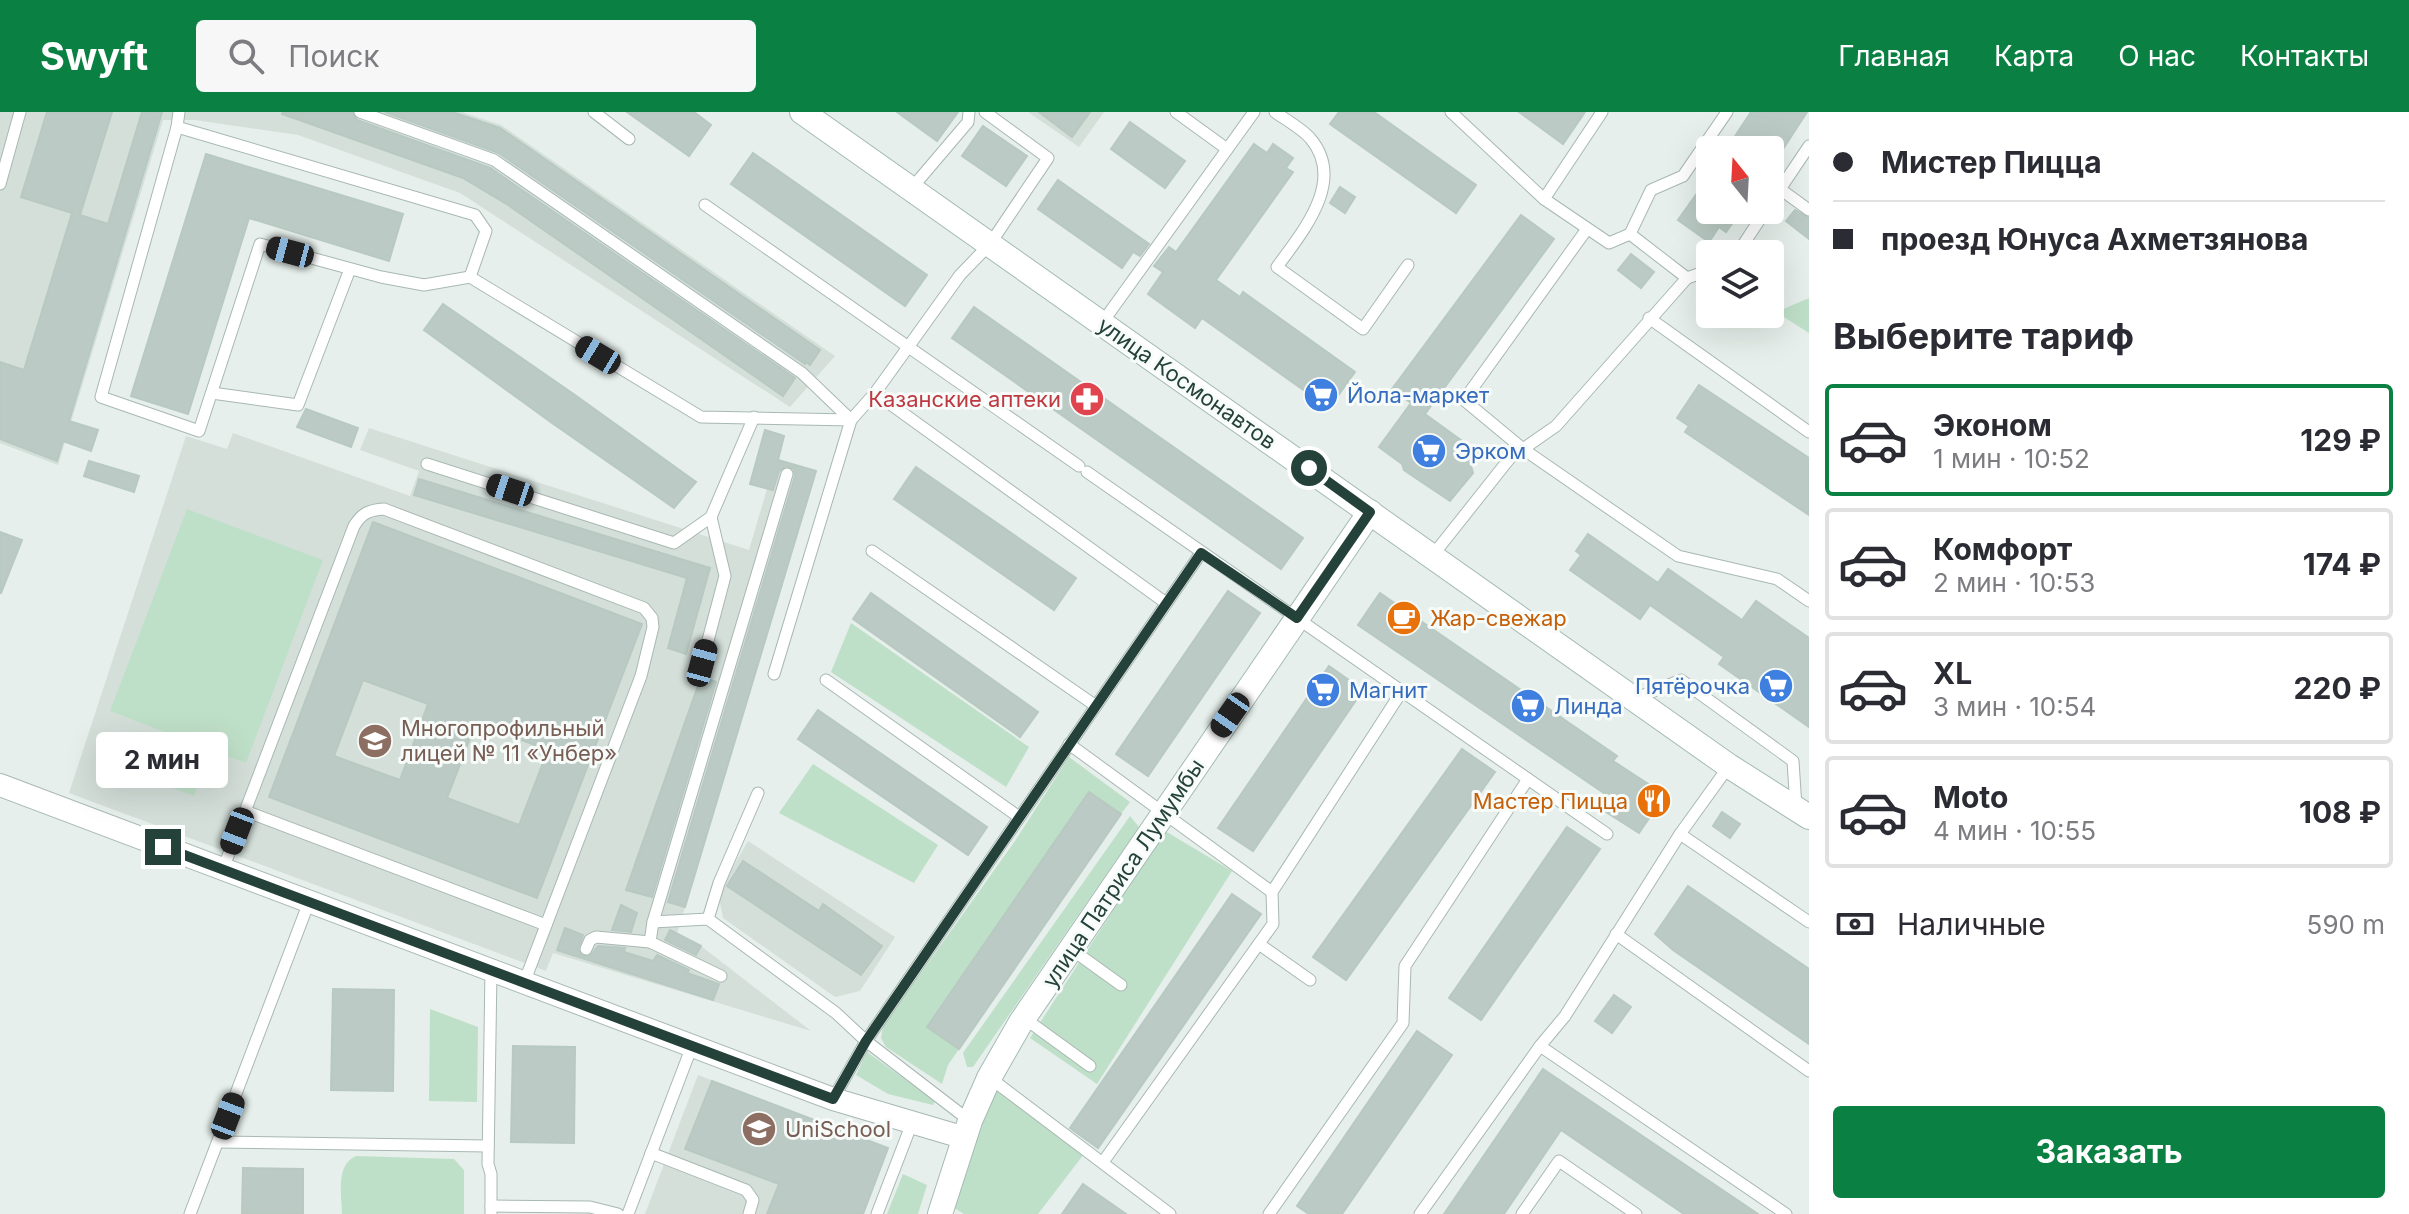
<!DOCTYPE html>
<html lang="ru">
<meta charset="utf-8">
<style>
:root{--surface:#fff;--page:#f7f7f7;--text:#2b2b33;--muted:#7c7c81;--line:#e1e1e2;--accent:#0b8043}
body{margin:0;font-family:Inter,sans-serif;background:var(--page);color:var(--text);height:100vh;display:flex;flex-direction:column;font-size:30px;white-space:nowrap}
*{box-sizing:border-box;margin:0}
p{font-size:26px;color:var(--muted)}
.icon{flex:none;width:44px;height:44px;fill:none;stroke:currentColor;stroke-width:2;stroke-linecap:round;stroke-linejoin:round}
.map{position:relative;flex:1;overflow:hidden}
.panel{display:flex;flex-direction:column;background:var(--surface);width:600px}
.panel>*{flex:none}
.hud{display:grid;align-content:center;height:176px;padding:0 24px;background:var(--surface)}
.needle{width:52px;rotate:342deg}
.tools{position:absolute;left:1696px;top:24px;display:grid;gap:16px}
.tools a{display:grid;place-items:center;width:88px;height:88px;border-radius:8px;background:var(--surface);box-shadow:0 8px 32px #0002;font-size:40px}
.end{position:absolute;width:36px;height:36px;margin:-18px;border:10px solid #24423a;background:#fff;box-shadow:0 0 0 4px #fff}
.from{border-radius:50%}
.bubble{position:absolute;height:56px;border-radius:8px;background:var(--surface);box-shadow:0 8px 32px #0002;font-size:26px;font-weight:700;line-height:56px;text-align:center}
.car{position:absolute;width:24px;height:48px;margin:-24px -12px;border-radius:10px;box-shadow:0 0 6px 2px #0007;background:linear-gradient(#222 24%,#8ab4d8 0 40%,#222 0 76%,#8ab4d8 0 86%,#222 0)}
.hud b{display:flex;align-items:center;gap:28px;height:76px;font-size:30px}
.hud b+b{border-top:2px solid var(--line)}
.hud i{width:20px;height:20px;background:var(--text)}
ul{padding:0;list-style:none}
li{display:flex;align-items:center;gap:24px;height:112px;margin:0 16px 12px;padding:0 8px;border:4px solid var(--line);border-radius:8px}
li div{flex:1}
li b{display:block;font-size:30px}
li em{font-style:normal;font-weight:700}
li.active{border-color:var(--accent)}
li>.icon{width:72px;height:72px;stroke-width:1.5}
h2{padding:0 24px;font-size:36px;line-height:96px}
.pay{display:flex;align-items:center;gap:20px;height:88px;padding:0 24px;font-size:30px}
.pay p{margin-inline-start:auto}
.action{display:flex;gap:16px;margin-top:auto;padding:16px 24px}
.action a{flex:1;height:92px;border-radius:8px;background:var(--accent);color:#fff;font-size:32px;font-weight:700;line-height:92px;text-align:center}
header{display:flex;align-items:center;gap:48px;box-sizing:border-box;height:112px;padding:0 40px;background:var(--accent);color:#fff}
header strong{font-size:38px}
nav{display:flex;gap:44px;margin-inline-start:auto;font-size:28px}
.search{width:560px;height:72px;background:var(--page);display:flex;align-items:center;gap:20px;box-sizing:border-box;padding:0 28px;border-radius:8px;color:var(--muted);font-size:30px}
main{display:flex;flex:1;min-height:0}
.map>svg:first-child{display:block}
</style>
<header>
<strong>Swyft</strong>
<div class="search"><svg class="icon" aria-label="search" viewBox="0 0 24 24"><circle cx="10" cy="10" r="6"/><path d="M15 15l6 6"/></svg>Поиск</div>
<nav><a>Главная</a><a>Карта</a><a>О нас</a><a>Контакты</a></nav>
</header>
<main>
<div class="map">
<svg width="1809" height="1102" viewBox="0 0 1809 1102">
<rect width="100%" height="100%" fill="#e6efeb"/>
<g fill="#d4dfda">
<path d="M0,0H462L501,13L835,244L790,295L460,81L298,23L195,8H163L58,353L0,331Z"/>
<path d="M1028,0H1104L1079,35Z"/>
<path d="M369,316L749,438L767,377L750,372L765,318L784,324L777,351L816,359L677,822L701,834L811,919L553,841L546,859L69,681L186,324L227,337L233,321L410,384L419,359L360,338Z"/>
<path d="M748,729L895,825L860,879L835,885L723,806L718,781Z"/>
<path d="M698,963L888,1036L863,1102H645Z"/>
</g>
<g fill="#bfe0c8">
<path d="M1809,186V221L1776,200Z"/>
<path d="M187,397L323,448L246,651L110,599Z"/>
<path d="M851,511L1029,635L1006,675L831,560Z"/>
<path d="M138,619L208,646L194,684L123,657Z"/>
<path d="M1069,645L1130,690L1121,702L1089,681L927,914L959,937L948,953L942,972L886,935L881,926L883,914L1015,729Z"/>
<path d="M813,652L938,733L914,771L779,701Z"/>
<path d="M1130,704L1139,715L973,955H967L963,941Z"/>
<path d="M1165,719L1232,759L1097,972L1030,926Z"/>
<path d="M430,897L478,915L477,990L429,989Z"/>
<path d="M867,940L935,989L933,993L888,982L856,963Z"/>
<path d="M992,975L1084,1042L1038,1102H964L951,1094Z"/>
<path d="M356,1044L454,1047L464,1058V1102H342C342,1083 335,1053 356,1044Z"/>
<path d="M903,1062L927,1073L918,1102H887Z"/>
</g>
<g fill="#bbcac4" stroke="#b8c9c2" stroke-width="2" fill-rule="evenodd">
<path d="M47,0H112L80,103L108,112L142,0H162L69,309L98,318L91,339L63,329L57,349L0,327V250L24,258L72,101L21,85Z"/>
<path d="M283,0H352L357,8L490,56L795,266L783,284L508,93L463,66L282,2Z"/>
<path d="M385,0H452L500,16L820,238L810,253L806,250L805,252L499,41Z"/>
<path d="M627,0H694L711,13L689,44Z"/>
<path d="M897,0H958L937,29Z"/>
<path d="M1039,0H1090L1072,25Z"/>
<path d="M1339,0H1374L1476,73L1456,101L1330,12Z"/>
<path d="M1519,0H1585L1563,32Z"/>
<path d="M1751,0H1807L1770,57V38H1726Z"/>
<path d="M1130,10L1185,49L1165,76L1111,37Z"/>
<path d="M983,14L1027,44L1006,74L962,44Z"/>
<path d="M1254,32L1267,41L1273,32L1293,46L1286,56L1293,60L1216,168L1240,185L1243,180L1355,260L1329,296L1202,206L1195,216L1148,182L1163,160L1154,154L1169,135L1176,140Z"/>
<path d="M753,41L927,163L905,194L731,72Z"/>
<path d="M206,42L403,102L389,149L249,106L188,302L131,284Z"/>
<path d="M1710,63V98H1742L1726,120L1719,115L1709,130L1678,108Z"/>
<path d="M1058,68L1149,132L1140,144L1133,140L1122,156L1038,97Z"/>
<path d="M1340,75L1355,85L1345,101L1330,91Z"/>
<path d="M1795,98L1809,106V127L1786,109Z"/>
<path d="M1521,103L1554,127L1425,302L1480,342L1471,354L1473,361L1450,389L1404,358L1402,352L1379,335L1411,291L1392,277Z"/>
<path d="M1631,142L1654,160L1641,176L1618,158Z"/>
<path d="M443,192L575,283L696,370L674,396L552,311L424,218Z"/>
<path d="M974,195L1303,426L1281,457L952,226Z"/>
<path d="M1699,273L1809,346V403L1685,320L1689,314L1677,306Z"/>
<path d="M306,297L358,316L351,335L297,315Z"/>
<path d="M765,318L784,324L778,348L816,359L685,795L668,790L795,364L794,357L786,354L779,359L773,378L750,372Z"/>
<path d="M89,349L139,364L134,380L84,364Z"/>
<path d="M916,355L1076,466L1054,498L894,387Z"/>
<path d="M419,367L710,456L686,542L668,536L687,466L414,383Z"/>
<path d="M373,410L642,512L537,786L269,685ZM363,568L428,592L400,668L334,644ZM476,611L548,638L519,713L447,686Z"/>
<path d="M0,420L22,428L1,481H0Z"/>
<path d="M1588,422L1658,471L1668,457L1742,508L1756,489L1809,526V615L1719,552L1724,545L1650,493L1640,507L1570,458L1581,443L1576,439Z"/>
<path d="M1228,479L1260,501L1148,664L1116,642Z"/>
<path d="M871,481L1038,600L1020,625L853,507Z"/>
<path d="M1380,481L1617,644L1613,649L1665,683L1639,721L1606,700L1614,688L1358,513Z"/>
<path d="M1329,554L1363,578L1253,739L1218,716Z"/>
<path d="M701,565L716,570L652,785L626,778Z"/>
<path d="M818,598L987,715L968,743L798,627Z"/>
<path d="M1462,637L1495,660L1346,868L1313,845Z"/>
<path d="M1089,680L1121,702L959,937L927,915Z"/>
<path d="M1722,700L1740,712L1730,726L1713,714Z"/>
<path d="M1567,715L1600,737L1481,908L1449,886Z"/>
<path d="M743,749L819,799L823,792L882,834L861,863L727,774Z"/>
<path d="M1688,774L1809,857V932L1673,838L1655,822Z"/>
<path d="M1232,782L1261,802L1098,1036L1070,1016Z"/>
<path d="M621,793L637,801L631,820L612,818Z"/>
<path d="M565,816L583,823L578,837L582,844H590L598,834L625,836L624,840L653,849L657,843L689,858L687,861L719,872L713,888L557,838Z"/>
<path d="M670,818L701,834L696,843L665,828Z"/>
<path d="M333,877L394,878L393,979L331,978Z"/>
<path d="M1614,883L1631,895L1612,921L1595,909Z"/>
<path d="M1417,919L1452,943L1342,1102H1309L1297,1094Z"/>
<path d="M513,934L575,935L574,1031L511,1030Z"/>
<path d="M1543,957L1758,1102H1684L1561,1018L1504,1102H1444Z"/>
<path d="M712,969L888,1036L863,1102H767L779,1072L685,1037Z"/>
<path d="M243,1056L303,1057V1102H242Z"/>
<path d="M1083,1072L1126,1102H1062Z"/>
</g>
<g fill="none" stroke-linecap="round" stroke-linejoin="round">
<g stroke="#a8b8b2" stroke-width="13">
<g id="lane">
<path d="M179,0L177,15L475,103L486,119L470,165L701,305L851,308L875,281L960,163L990,132L1048,46L985,0"/>
<path d="M360,0L494,48L802,261L851,308L774,562"/>
<path d="M594,0L629,27"/>
<path d="M1176,0L1227,37"/>
<path d="M1275,0C1286,8 1301,16 1310,26C1347,69 1302,120 1277,155L1363,217L1408,153"/>
<path d="M177,15L101,285L199,319L260,132L381,165L424,173L470,165"/>
<path d="M0,72L20,0"/>
<path d="M911,77L968,10L969,0"/>
<path d="M1780,77L1809,98"/>
<path d="M1544,87L1602,0"/>
<path d="M1770,92L1809,34"/>
<path d="M705,93L1079,354"/>
<path d="M1587,117L1464,288L1523,337L1678,444L1777,467L1809,489"/>
<path d="M1630,122L1651,78L1683,64L1727,0"/>
<path d="M1737,142L1766,98"/>
<path d="M1687,166L1710,158"/>
<path d="M1649,206L1809,320"/>
<path d="M1102,211L1254,0"/>
<path d="M212,281L298,293L350,157"/>
<path d="M875,281L1166,491"/>
<path d="M427,352L674,431L711,405L754,305"/>
<path d="M1087,360L1607,722"/>
<path d="M872,439L1096,594"/>
<path d="M1433,443L1510,346L1556,314L1687,166L1630,122L1609,131L1544,87L1451,0"/>
<path d="M702,551L725,464L711,405"/>
<path d="M826,568L1019,705"/>
<path d="M1634,587L1681,568L1793,649L1796,695"/>
<path d="M1069,632L1272,780"/>
<path d="M245,699L546,813"/>
<path d="M1680,722L1809,810"/>
<path d="M223,757L354,414C362,401 369,398 384,397L644,496L652,506L653,515L641,564L524,871"/>
<path d="M708,807L719,771L758,681"/>
<path d="M653,810L708,807L836,901L866,929L970,1009"/>
<path d="M1616,822L1809,959"/>
<path d="M1259,832L1310,868"/>
<path d="M586,837L590,828L596,825L650,830"/>
<path d="M1071,837L1121,873"/>
<path d="M491,858L488,1052L491,1062V1102"/>
<path d="M721,864L650,830L653,810L787,362"/>
<path d="M1024,906L1090,954"/>
<path d="M1540,934L1565,904L1680,722L1729,654"/>
<path d="M990,966L1170,1102"/>
<path d="M833,987L866,929L1201,441"/>
<path d="M218,1030L488,1034"/>
<path d="M651,1041L746,1078L753,1088L749,1102"/>
<path d="M1103,1050L1273,812L1272,780L1402,579"/>
<path d="M491,1094L590,1095L618,1102"/>
<path d="M190,1102L309,790"/>
<path d="M628,1102L692,934"/>
<path d="M877,1102L912,1011"/>
<path d="M1269,1102L1403,911L1405,854L1528,667"/>
<path d="M1420,1102L1540,934L1786,1102"/>
<path d="M1522,1102L1559,1049L1636,1102"/>
</g>
</g>
<g stroke="#a8b8b2" stroke-width="24">
<path id="street" d="M0,673L833,987L965,1026"/>
</g>
<g stroke="#a4bbb3" stroke-width="26">
<g id="secondary">
<path d="M802,0L1729,654L1809,705"/>
<path d="M940,1102L970,1009L989,966L1021,910L1370,400"/>
</g>
</g>
<use href="#lane" stroke="#fff" stroke-width="11"/>
<use href="#street" stroke="#fff" stroke-width="22"/>
<use href="#secondary" stroke="#fff" stroke-width="24"/>
</g>
<g fill="none" stroke-linecap="round" stroke-linejoin="round">
<path stroke="#24423a" stroke-width="10" d="M163,735L833,987L866,929L1201,441L1297,506L1370,400L1309,356"/>
</g>
<defs>
<g id="supermarket-disc" transform="scale(1.8)"><circle r="9.5" fill="#3f7fe0" stroke="#f7fbf9"/><path d="M-6-5.5h2.5l.6 2H6L4.5 2H-2.5L-4.4-4H-6ZM-1.5 3.2a1.3 1.3 0 1 0 .1 0ZM3 3.2a1.3 1.3 0 1 0 .1 0Z" fill="#fff"/></g>
<g id="pharmacy-disc" transform="scale(1.8)"><circle r="9.5" fill="#e0444e" stroke="#f7fbf9"/><path d="M-2-6h4v4h4v4h-4v4h-4v-4h-4v-4h4Z" fill="#fff"/></g>
<g id="cafe-disc" transform="scale(1.8)"><circle r="9.5" fill="#e8710a" stroke="#f7fbf9"/><path d="M-5.5-4.5H6V0H3Q3 3.5 0 3.5H-2.5Q-5.5 3.5-5.5 0ZM3-3.2v2h1.7v-2ZM-6 4.5H4V6H-6Z" fill="#fff"/></g>
<g id="school-disc" transform="scale(1.8)"><circle r="9.5" fill="#8d6e63" stroke="#f7fbf9"/><path d="M0-5L7-2L0 1L-7-2ZM-4 1L0 2.5L4 1V4Q0 6-4 4Z" fill="#fff"/></g>
<g id="restaurant-disc" transform="scale(1.8)"><circle r="9.5" fill="#e8710a" stroke="#f7fbf9"/><path d="M-5-6h1v4h1v-4h1v4h1v-4h1v5L-1.5 .5V6h-2V.5L-5-1ZM5-6V6H3V1.5H1.5Q1.5-4 5-6Z" fill="#fff"/></g>
</defs>
<g fill-rule="evenodd">
<use href="#supermarket-disc" x="1321" y="283"/>
<use href="#pharmacy-disc" x="1087" y="287"/>
<use href="#supermarket-disc" x="1429" y="339"/>
<use href="#cafe-disc" x="1404" y="506"/>
<use href="#supermarket-disc" x="1776" y="574"/>
<use href="#supermarket-disc" x="1323" y="578"/>
<use href="#supermarket-disc" x="1528" y="594"/>
<use href="#school-disc" x="375" y="629"/>
<use href="#restaurant-disc" x="1654" y="689"/>
<use href="#school-disc" x="759" y="1017"/>
</g>
<g text-anchor="middle" dominant-baseline="central" stroke-width="6" stroke-linejoin="round" paint-order="stroke">
<g font-size="22" fill="#24423a" stroke="#f7fbf9">
<text transform="translate(1187 271) rotate(35)">улица Космонавтов</text>
<text transform="translate(1123 761) rotate(-56)">улица Патриса Лумумбы</text>
</g>
<g font-size="22" fill="#366cbe" stroke="#f7fbf9" text-anchor="start">
<text x="1347" y="283">Йола-маркет</text>
<text x="1455" y="339">Эрком</text>
<text x="1750" y="574" text-anchor="end">Пятёрочка</text>
<text x="1349" y="578">Магнит</text>
<text x="1554" y="594">Линда</text>
</g>
<g font-size="22" fill="#be3a42" stroke="#f7fbf9" text-anchor="end">
<text x="1061" y="287">Казанские аптеки</text>
</g>
<g font-size="22" fill="#c56008" stroke="#f7fbf9" text-anchor="start">
<text x="1430" y="506">Жар-свежар</text>
<text x="1628" y="689" text-anchor="end">Мастер Пицца</text>
</g>
<g font-size="22" fill="#785e54" stroke="#f7fbf9" text-anchor="start">
<text x="401" y="616">Многопрофильный<tspan x="401" dy="25">лицей № 11 «Унбер»</tspan></text>
<text x="785" y="1017">UniSchool</text>
</g>
</g>
</svg>
<div class="tools">
<a><svg class="needle" viewBox="-14 -14 28 28"><path d="M0-13l5 13h-10z" fill="#e53935"/><path d="M0 13l5-13h-10z" fill="#7c7c81"/></svg></a>
<a><svg class="icon" aria-label="layers" viewBox="0 0 24 24"><path d="M12 4l9 5-9 5-9-5zM3 14l9 5 9-5"/></svg></a>
</div>
<i class="end from" style="left:1309px;top:356px"></i>
<i class="end" style="left:163px;top:735px"></i>
<div class="bubble" style="left:96px;top:620px;width:132px">2 мин</div>
<i class="car" style="left:290px;top:140px;rotate:285deg"></i>
<i class="car" style="left:598px;top:243px;rotate:301deg"></i>
<i class="car" style="left:510px;top:378px;rotate:288deg"></i>
<i class="car" style="left:702px;top:551px;rotate:15deg"></i>
<i class="car" style="left:1230px;top:603px;rotate:215deg"></i>
<i class="car" style="left:237px;top:719px;rotate:201deg"></i>
<i class="car" style="left:228px;top:1004px;rotate:21deg"></i>
</div>
<section class="panel">
<div class="hud">
<b><i class="from"></i>Мистер Пицца</b>
<b><i></i>проезд Юнуса Ахметзянова</b>
</div>
<h2>Выберите тариф</h2>
<ul>
<li class="active"><svg class="icon" aria-label="car" viewBox="0 0 24 24"><path d="M5 17H2v-5l4-1 3-4h7l3 4 3 1v5h-3M9 17h6M6 11h13"/><circle cx="7" cy="17" r="2"/><circle cx="17" cy="17" r="2"/></svg><div><b>Эконом</b><p>1 мин · 10:52</p></div><em>129 ₽</em></li>
<li><svg class="icon" aria-label="car" viewBox="0 0 24 24"><path d="M5 17H2v-5l4-1 3-4h7l3 4 3 1v5h-3M9 17h6M6 11h13"/><circle cx="7" cy="17" r="2"/><circle cx="17" cy="17" r="2"/></svg><div><b>Комфорт</b><p>2 мин · 10:53</p></div><em>174 ₽</em></li>
<li><svg class="icon" aria-label="car" viewBox="0 0 24 24"><path d="M5 17H2v-5l4-1 3-4h7l3 4 3 1v5h-3M9 17h6M6 11h13"/><circle cx="7" cy="17" r="2"/><circle cx="17" cy="17" r="2"/></svg><div><b>XL</b><p>3 мин · 10:54</p></div><em>220 ₽</em></li>
<li><svg class="icon" aria-label="car" viewBox="0 0 24 24"><path d="M5 17H2v-5l4-1 3-4h7l3 4 3 1v5h-3M9 17h6M6 11h13"/><circle cx="7" cy="17" r="2"/><circle cx="17" cy="17" r="2"/></svg><div><b>Moto</b><p>4 мин · 10:55</p></div><em>108 ₽</em></li>
</ul>
<div class="pay"><svg class="icon" aria-label="cash" viewBox="0 0 24 24"><path d="M3 7h18v10H3z"/><circle cx="12" cy="12" r="2"/></svg>Наличные<p>590 m</p></div>
<div class="action"><a>Заказать</a></div>
</section>
</main>
